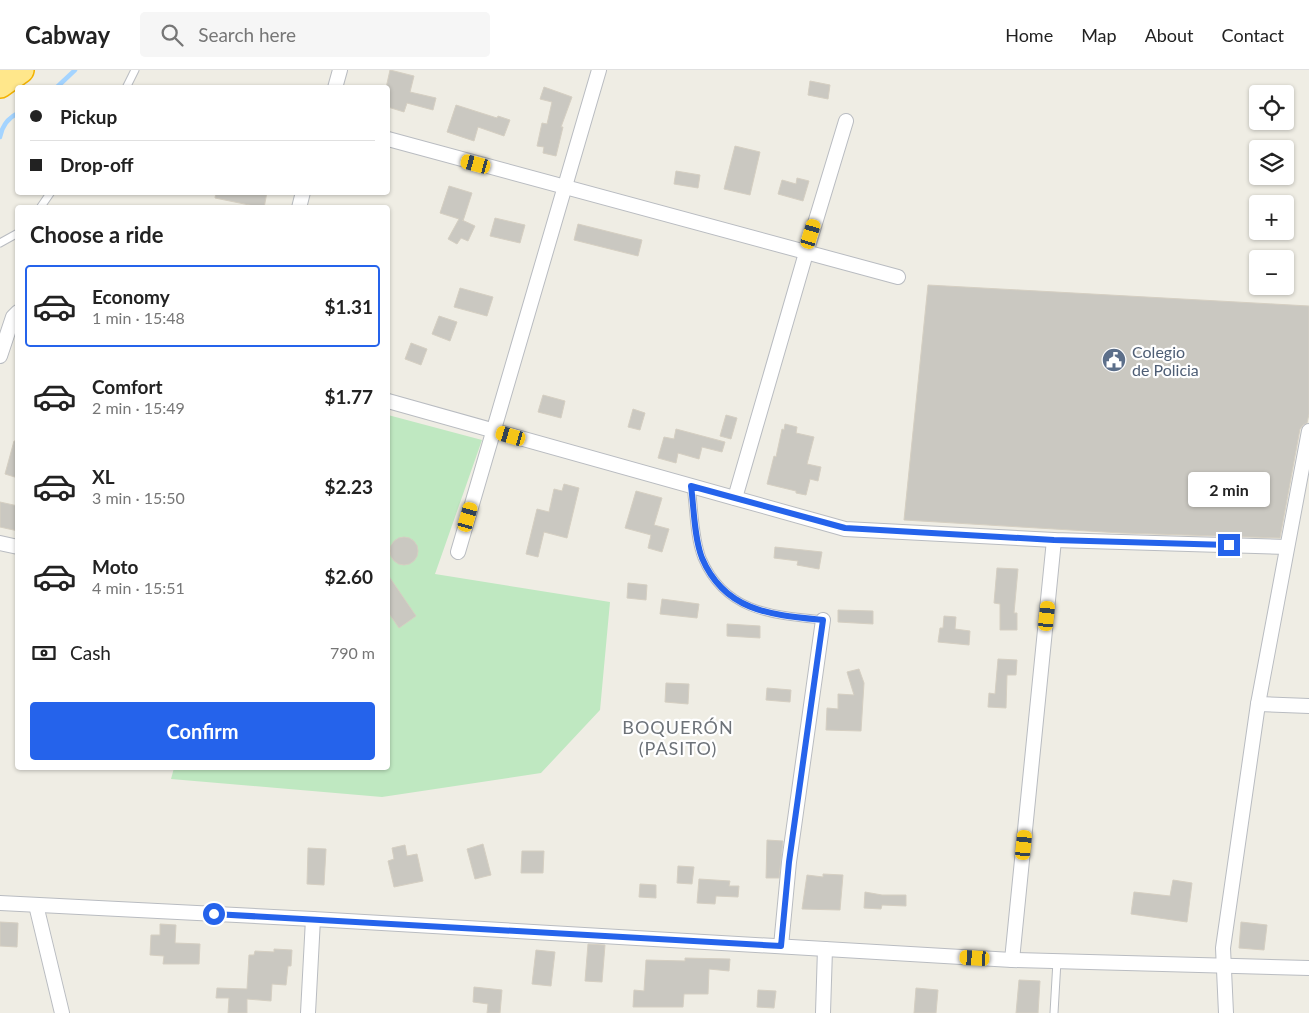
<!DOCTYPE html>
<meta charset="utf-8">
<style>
:root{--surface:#fff;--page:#f6f6f6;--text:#222;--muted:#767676;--line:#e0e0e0;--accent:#2563eb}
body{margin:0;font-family:Lato,sans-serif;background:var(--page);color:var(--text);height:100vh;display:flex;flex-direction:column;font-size:19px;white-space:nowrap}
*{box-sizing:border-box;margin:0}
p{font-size:16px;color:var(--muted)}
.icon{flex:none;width:28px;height:28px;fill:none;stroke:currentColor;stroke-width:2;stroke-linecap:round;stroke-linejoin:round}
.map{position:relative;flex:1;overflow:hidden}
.drawer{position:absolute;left:15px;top:135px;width:375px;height:565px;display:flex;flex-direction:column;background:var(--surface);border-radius:5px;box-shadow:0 1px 4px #0004}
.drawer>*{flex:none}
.guide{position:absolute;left:15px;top:15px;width:375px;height:110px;border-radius:5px;box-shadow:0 1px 4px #0004;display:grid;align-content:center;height:110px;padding:0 15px;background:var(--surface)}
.tools{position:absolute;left:1249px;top:15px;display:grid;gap:10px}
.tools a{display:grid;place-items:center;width:45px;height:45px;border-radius:5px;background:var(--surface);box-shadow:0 1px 4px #0004;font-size:25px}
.end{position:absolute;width:22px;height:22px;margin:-11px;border:6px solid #2563eb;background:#fff;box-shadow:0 0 0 2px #fff}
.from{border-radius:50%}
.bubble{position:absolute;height:35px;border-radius:5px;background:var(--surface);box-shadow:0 1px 4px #0004;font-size:16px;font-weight:700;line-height:35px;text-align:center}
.car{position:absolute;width:15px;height:30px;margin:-15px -8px;border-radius:6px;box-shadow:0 0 4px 1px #0007;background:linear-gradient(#f5c518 24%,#345 0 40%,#f5c518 0 76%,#345 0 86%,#f5c518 0)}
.guide b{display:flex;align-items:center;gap:18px;height:48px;font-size:19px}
.guide b+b{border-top:1px solid var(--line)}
.guide i{width:12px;height:12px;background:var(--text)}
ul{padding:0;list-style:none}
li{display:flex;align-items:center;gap:15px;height:82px;margin:0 10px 8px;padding:0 5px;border:2px solid transparent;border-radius:5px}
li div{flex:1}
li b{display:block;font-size:19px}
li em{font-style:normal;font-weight:700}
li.current{border-color:var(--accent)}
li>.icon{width:45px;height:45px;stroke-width:1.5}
h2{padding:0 15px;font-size:22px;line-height:60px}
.pay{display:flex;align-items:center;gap:12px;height:55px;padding:0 15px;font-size:19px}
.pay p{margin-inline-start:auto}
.button{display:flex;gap:10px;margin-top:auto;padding:10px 15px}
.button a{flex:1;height:58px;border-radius:5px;background:var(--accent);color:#fff;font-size:20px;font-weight:700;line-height:58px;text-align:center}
header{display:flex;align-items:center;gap:30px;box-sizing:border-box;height:70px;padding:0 25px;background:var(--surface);border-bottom:1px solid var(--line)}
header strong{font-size:24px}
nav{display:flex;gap:28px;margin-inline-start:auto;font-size:18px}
.search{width:350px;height:45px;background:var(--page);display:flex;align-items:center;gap:12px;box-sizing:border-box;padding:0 18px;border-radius:5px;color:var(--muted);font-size:19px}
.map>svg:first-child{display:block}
</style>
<header>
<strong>Cabway</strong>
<div class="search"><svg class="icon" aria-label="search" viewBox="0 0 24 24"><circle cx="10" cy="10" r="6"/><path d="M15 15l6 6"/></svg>Search here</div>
<nav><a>Home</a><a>Map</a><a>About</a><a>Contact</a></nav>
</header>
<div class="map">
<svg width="1309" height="943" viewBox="0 0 1309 943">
<rect width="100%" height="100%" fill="#efede4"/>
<path fill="#bfe8c1" d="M388,345L482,370L435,504L610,532L600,640L541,703L382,727L171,709L174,698H388Z"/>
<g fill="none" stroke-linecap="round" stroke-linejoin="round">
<g stroke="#a4d4ff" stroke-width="4.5">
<path d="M56,18L75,0"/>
<path d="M0,67C2,56 8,48 18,43"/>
</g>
</g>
<g fill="#cac8c1" stroke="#d5cfc2">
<path d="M390,0L414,6L410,22L436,28L433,40L407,33L404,42L388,37V18H386Z"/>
<path d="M810,11L830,15L828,29L808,25Z"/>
<path d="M544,17L572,27L561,57H563L556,86L543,83L544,77L537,76L542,53L547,54L552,32L540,29Z"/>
<path d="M456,35L497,48L498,46L510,50L504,66L478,57L474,71L447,62Z"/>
<path d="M735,76L760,82L750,125L724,119Z"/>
<path d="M676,101L700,105L698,118L674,114Z"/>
<path d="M797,108L809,111L803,131L778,124L782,110L796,114Z"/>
<path d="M449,116L472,123L463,151L462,150L475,156L468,171L461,168L457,174L448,169L459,149L440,143Z"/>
<path d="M216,122H267L264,138L215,128Z"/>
<path d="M495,148L525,155L520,173L490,166Z"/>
<path d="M578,154L642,170L638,186L574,170Z"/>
<path d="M928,215L1309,236V344L1307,353L1303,355L1300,359L1280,468L1121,463L904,450Z"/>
<path d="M460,218L493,227L487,246L454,237Z"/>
<path d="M439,246L457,252L450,271L432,264Z"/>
<path d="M411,273L427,279L421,295L405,289Z"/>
<path d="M543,325L565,331L561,348L538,342Z"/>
<path d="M633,339L645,343L640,360L628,357Z"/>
<path d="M726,345L737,348L731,369L720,366Z"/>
<path d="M785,354L797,357L796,363L814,367L807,394L821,397L818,411L810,409L806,425L796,423V421L767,414L774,386L776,387L782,359L784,360Z"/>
<path d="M676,359L725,372L722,382L702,377L699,389L678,383L676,393L658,388L664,367L674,369Z"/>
<path d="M14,371H18V408L5,404Z"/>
<path d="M564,414L579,418L567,468L544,462L538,487L526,484L537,439L549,442L554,419L562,421Z"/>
<path d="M636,421L662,428L654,455L669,459L662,482L648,478L651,465L625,458Z"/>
<path d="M0,432L18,436V461L0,457Z"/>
<circle cx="404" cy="481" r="14"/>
<path d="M775,477L822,482L819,499L797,495L798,491L774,488Z"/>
<path d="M997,498L1018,499L1014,543H1017V560H1000V534L994,533Z"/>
<path d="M388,505L416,546L399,558L388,542Z"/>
<path d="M628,513L647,515L646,530L627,528Z"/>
<path d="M662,529L699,534L697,548L660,544Z"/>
<path d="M838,540L873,541V554L838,552Z"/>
<path d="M944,546L956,547L955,559L970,561L969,575L938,572L940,558H943Z"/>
<path d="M727,554L760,556V568L727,566Z"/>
<path d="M998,589L1017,590L1016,605H1007L1006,638L988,637L989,623L995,624Z"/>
<path d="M859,599L864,613L861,661L826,660L827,638L838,639V624L854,625L847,602Z"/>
<path d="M666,613L689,614L688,634L665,632Z"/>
<path d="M767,618L791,620L790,632L766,630Z"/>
<path d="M767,770L783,771L779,808H766Z"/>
<path d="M483,774L491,805L475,809L467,779Z"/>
<path d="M405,775L407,786L417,784L423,811L394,817L388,791L394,789L392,778Z"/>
<path d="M308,778L326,779L324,815L307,814Z"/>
<path d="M522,781H544L543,803H521Z"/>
<path d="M678,796L694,797L692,814L677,813Z"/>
<path d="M823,804L843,805L840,840L802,839L807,805L823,807Z"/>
<path d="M699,809L730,811L729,816H739L738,827L716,826L715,834L697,833Z"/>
<path d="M1173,810L1192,813L1187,852L1131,844L1134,822L1170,826Z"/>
<path d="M640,814L656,815V828L639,827Z"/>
<path d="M865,822L882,825H906V836L882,835L881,839L864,838Z"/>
<path d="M0,852L18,853L17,877L0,876Z"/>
<path d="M1241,852L1267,855L1264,880L1239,878Z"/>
<path d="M160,854L176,855L175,873L200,874L199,894H163L164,886L150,885L151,865H160Z"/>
<path d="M588,874L605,875L602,912L585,911Z"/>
<path d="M274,879L292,880L291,896H288L286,915L272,914L271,931L247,929V943H228L229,928H216L217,918L247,919L249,885H254L255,881L274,882Z"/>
<path d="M536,880L555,882L551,916L532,914Z"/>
<path d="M685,888L730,889L729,901L709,899L708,924H684L683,937H633L634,920L644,921L646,890L685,891Z"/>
<path d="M1019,910L1040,911L1038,943H1016Z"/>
<path d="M474,917L502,920L500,943H487L488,934L473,932Z"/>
<path d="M916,918L938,920L936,943H914Z"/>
<path d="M758,920L776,921L774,938L757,937Z"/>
</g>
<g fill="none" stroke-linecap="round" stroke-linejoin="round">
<g stroke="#b9bcc1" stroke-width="9">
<g id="lane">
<path d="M126,18L135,0"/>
<path d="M40,138L51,122"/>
<path d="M0,173L18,163"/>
<path d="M691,416C694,437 694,468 702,488C725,542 772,545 823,550"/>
<path d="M1054,943L1057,891"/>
</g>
</g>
<g stroke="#b9bcc1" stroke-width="16">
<g id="street">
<path d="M335,18L340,0"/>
<path d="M388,69L898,207"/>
<path d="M299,138L303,122"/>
<path d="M0,286L13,247L18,242"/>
<path d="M388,331L845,459L1054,470L1287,477"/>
<path d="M735,428L806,183L846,51"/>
<path d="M0,473L18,477"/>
<path d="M458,482L599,0"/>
<path d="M1258,634L1309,636"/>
<path d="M0,833L313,849L1012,890L1309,898"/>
<path d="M36,835L62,943"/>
<path d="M781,876L789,792L823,550"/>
<path d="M1012,890L1054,470"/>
<path d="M308,943L313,849"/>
<path d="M823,943L825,879"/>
<path d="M1226,943L1223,878L1258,634L1309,361"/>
</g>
</g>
<g stroke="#f3b200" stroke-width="28">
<path id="highway" d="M0,15L21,0"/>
</g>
<use href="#lane" stroke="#fff" stroke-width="7"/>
<use href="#street" stroke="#fff" stroke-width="14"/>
<use href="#highway" stroke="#ffe78b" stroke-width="25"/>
</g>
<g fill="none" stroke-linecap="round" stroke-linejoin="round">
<path stroke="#2563eb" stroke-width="6" d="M214,844L781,876L789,792L823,550C772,545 725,542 702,488C694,468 694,437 691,416L845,458L1054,470L1229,475"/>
</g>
<defs>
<g id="civic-disc" transform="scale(1.25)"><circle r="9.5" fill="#5c6f8a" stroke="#fff"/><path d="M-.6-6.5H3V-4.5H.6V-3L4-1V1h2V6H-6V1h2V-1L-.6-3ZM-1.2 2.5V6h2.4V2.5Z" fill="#fff"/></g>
</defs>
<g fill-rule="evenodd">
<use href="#civic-disc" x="1114" y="290"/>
</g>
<g text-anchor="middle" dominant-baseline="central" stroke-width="4.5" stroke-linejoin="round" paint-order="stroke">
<g font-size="16" fill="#4e5e75" stroke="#fff" text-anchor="start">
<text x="1132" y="281">Colegio<tspan x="1132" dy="18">de Policia</tspan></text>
</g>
<g font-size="18" letter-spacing="1" fill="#6d7278" stroke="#fff">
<text x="678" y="657">BOQUERÓN<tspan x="678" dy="21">(PASITO)</tspan></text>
</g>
</g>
</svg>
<div class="tools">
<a><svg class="icon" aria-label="locate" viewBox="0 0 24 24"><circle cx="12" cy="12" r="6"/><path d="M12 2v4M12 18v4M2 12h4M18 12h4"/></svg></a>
<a><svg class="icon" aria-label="layers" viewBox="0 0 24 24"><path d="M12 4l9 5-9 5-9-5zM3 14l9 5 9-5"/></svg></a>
<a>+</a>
<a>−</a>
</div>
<i class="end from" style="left:214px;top:844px"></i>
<i class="end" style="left:1229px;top:475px"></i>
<div class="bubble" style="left:1188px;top:402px;width:82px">2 min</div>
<i class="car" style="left:476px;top:94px;rotate:285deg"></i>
<i class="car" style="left:811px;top:164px;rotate:17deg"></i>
<i class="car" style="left:511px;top:366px;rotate:286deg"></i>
<i class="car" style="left:468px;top:447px;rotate:16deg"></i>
<i class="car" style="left:1047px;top:546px;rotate:6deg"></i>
<i class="car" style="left:1024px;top:775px;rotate:6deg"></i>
<i class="car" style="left:975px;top:888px;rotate:273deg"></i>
<div class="guide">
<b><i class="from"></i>Pickup</b>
<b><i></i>Drop-off</b>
</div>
<section class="drawer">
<h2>Choose a ride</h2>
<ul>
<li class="current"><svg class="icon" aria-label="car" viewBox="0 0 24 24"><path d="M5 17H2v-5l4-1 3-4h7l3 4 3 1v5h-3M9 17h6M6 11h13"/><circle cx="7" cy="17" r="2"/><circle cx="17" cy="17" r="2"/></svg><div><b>Economy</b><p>1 min · 15:48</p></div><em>$1.31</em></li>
<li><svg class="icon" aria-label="car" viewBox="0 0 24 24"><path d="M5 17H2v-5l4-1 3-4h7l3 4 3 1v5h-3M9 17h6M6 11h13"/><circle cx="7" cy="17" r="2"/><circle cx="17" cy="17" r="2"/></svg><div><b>Comfort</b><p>2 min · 15:49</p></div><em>$1.77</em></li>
<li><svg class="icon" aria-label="car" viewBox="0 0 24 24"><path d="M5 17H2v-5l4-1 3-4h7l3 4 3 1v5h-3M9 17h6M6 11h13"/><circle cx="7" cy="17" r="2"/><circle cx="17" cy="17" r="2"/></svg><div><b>XL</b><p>3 min · 15:50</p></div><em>$2.23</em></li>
<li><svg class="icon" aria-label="car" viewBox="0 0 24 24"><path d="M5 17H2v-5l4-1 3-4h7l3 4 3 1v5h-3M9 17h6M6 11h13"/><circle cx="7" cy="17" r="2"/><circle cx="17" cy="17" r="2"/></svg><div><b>Moto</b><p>4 min · 15:51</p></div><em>$2.60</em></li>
</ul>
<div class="pay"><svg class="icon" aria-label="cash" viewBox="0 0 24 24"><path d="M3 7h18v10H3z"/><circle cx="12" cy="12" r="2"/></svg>Cash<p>790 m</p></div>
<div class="button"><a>Confirm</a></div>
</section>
</div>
